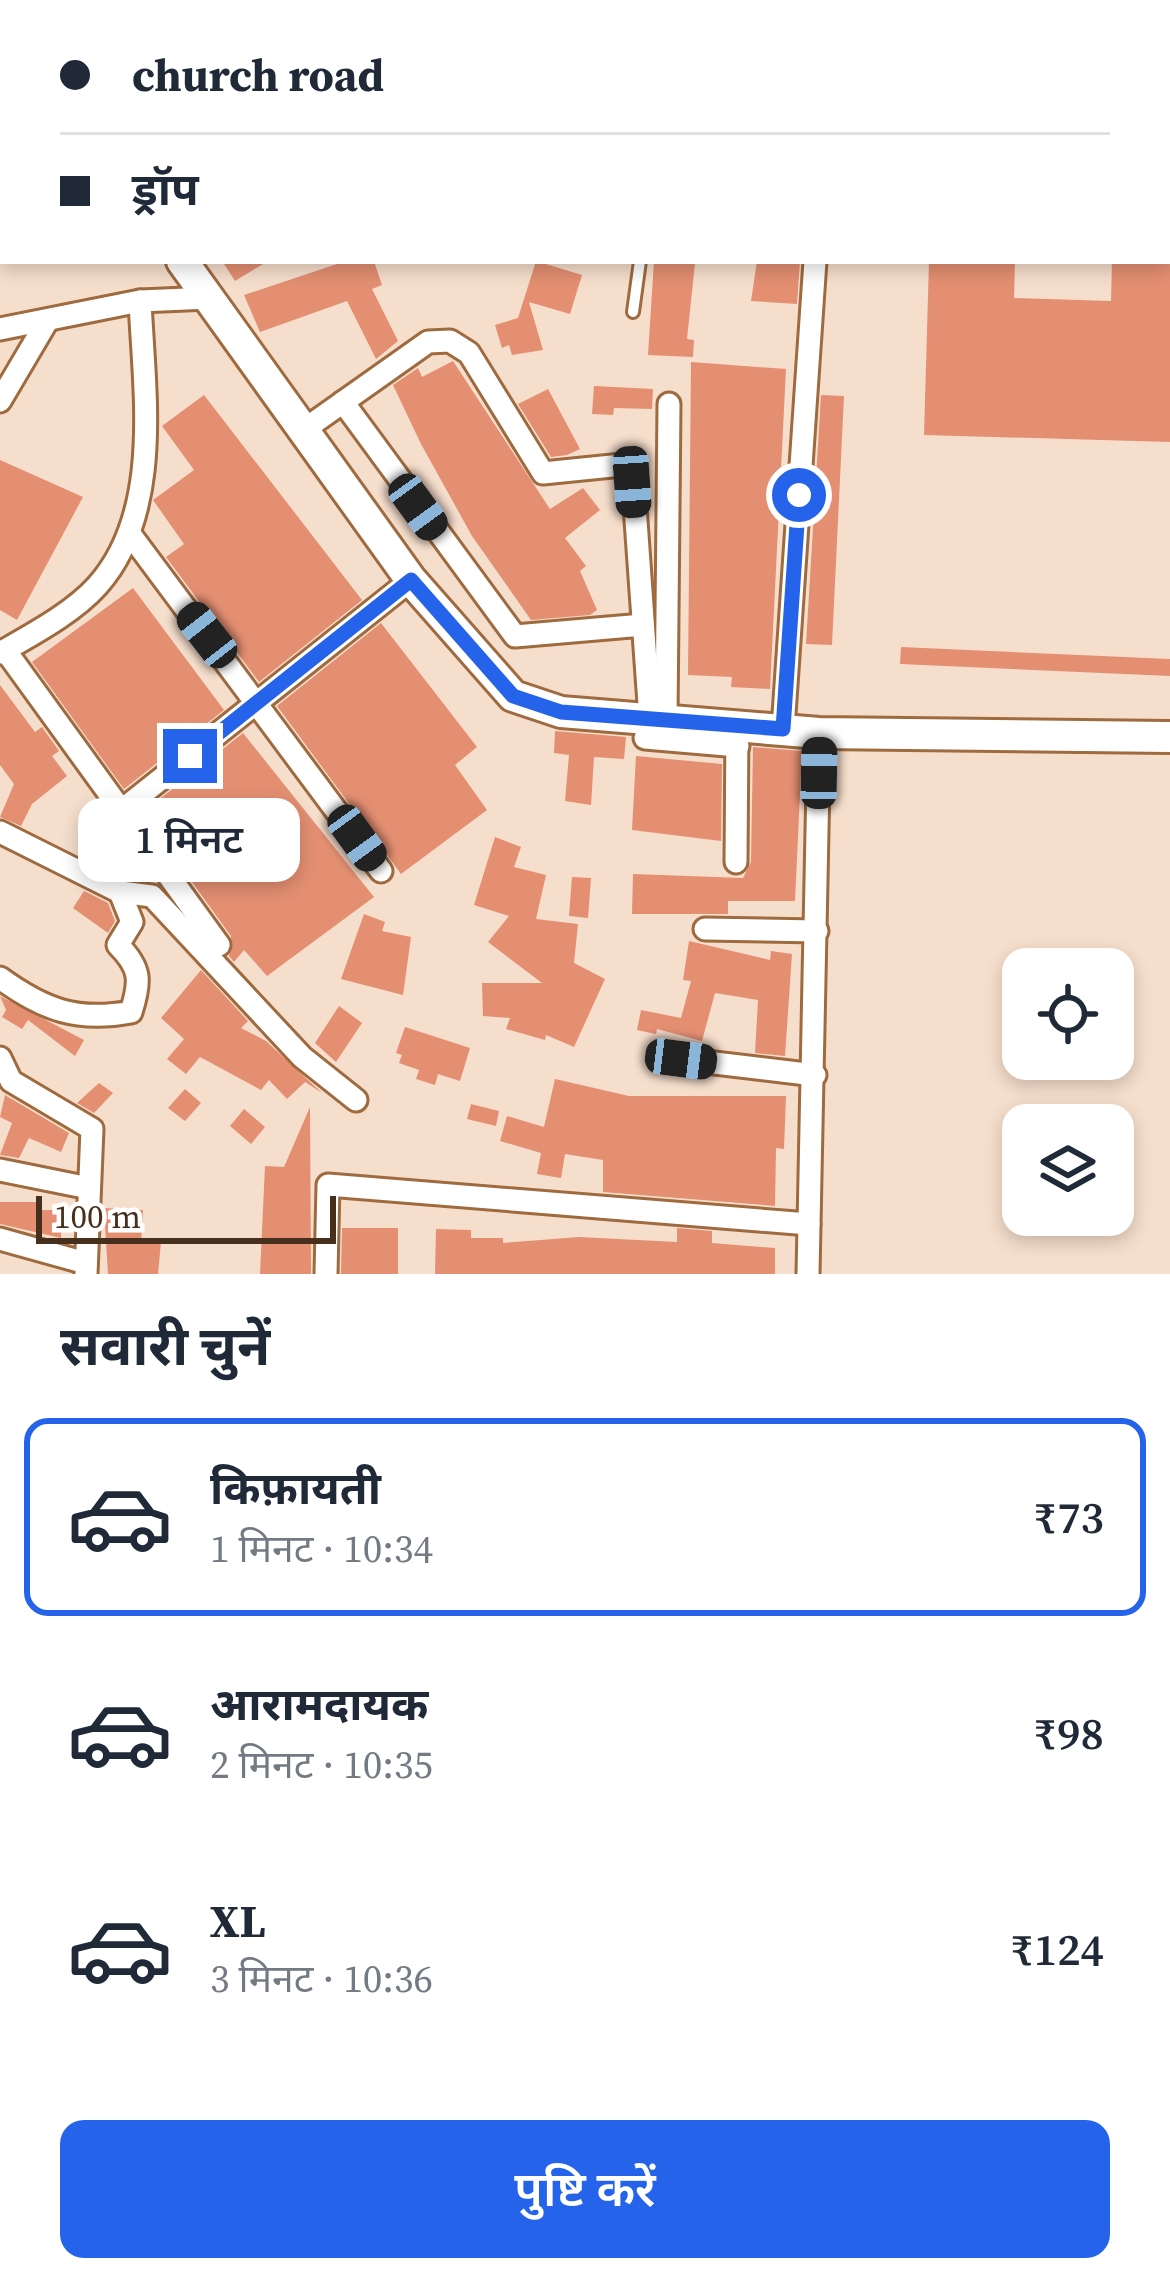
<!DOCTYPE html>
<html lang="hi">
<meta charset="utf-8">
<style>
:root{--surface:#fff;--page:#f6f6f7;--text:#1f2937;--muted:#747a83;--line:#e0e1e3;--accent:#2563eb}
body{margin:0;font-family:"Source Serif 4","Noto Sans Devanagari",serif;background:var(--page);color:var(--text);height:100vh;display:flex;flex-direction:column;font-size:45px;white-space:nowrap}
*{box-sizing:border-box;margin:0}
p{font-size:39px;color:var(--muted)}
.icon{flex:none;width:66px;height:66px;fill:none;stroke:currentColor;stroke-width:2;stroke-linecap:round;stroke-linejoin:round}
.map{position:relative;height:1274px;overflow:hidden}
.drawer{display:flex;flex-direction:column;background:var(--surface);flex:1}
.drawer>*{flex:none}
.top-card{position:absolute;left:0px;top:0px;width:1170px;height:264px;box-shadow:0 6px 18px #0003;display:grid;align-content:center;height:264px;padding:0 60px;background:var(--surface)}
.fabs{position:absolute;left:1002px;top:948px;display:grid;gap:24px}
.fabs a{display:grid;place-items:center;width:132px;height:132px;border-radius:24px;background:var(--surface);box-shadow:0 6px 18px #0003;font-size:60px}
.scale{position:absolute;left:36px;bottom:30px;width:300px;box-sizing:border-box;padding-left:12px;border:6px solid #46301d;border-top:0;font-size:33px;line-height:42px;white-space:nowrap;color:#46301d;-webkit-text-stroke:9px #fff;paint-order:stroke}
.end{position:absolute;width:54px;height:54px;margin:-27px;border:15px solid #2563eb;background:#fff;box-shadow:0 0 0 6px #fff}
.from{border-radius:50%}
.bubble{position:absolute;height:84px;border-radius:24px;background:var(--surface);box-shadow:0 6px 18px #0003;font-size:39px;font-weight:600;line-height:84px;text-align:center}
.car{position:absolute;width:36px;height:72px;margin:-36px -18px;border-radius:15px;box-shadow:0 0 9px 3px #0007;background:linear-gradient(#222 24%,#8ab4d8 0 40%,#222 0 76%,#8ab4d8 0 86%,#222 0)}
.top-card b{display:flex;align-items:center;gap:42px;height:114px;font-size:45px}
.top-card b+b{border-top:3px solid var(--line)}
.top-card i{width:30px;height:30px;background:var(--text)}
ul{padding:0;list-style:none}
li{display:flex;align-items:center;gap:36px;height:198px;margin:0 24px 18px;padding:0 36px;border:6px solid transparent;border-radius:24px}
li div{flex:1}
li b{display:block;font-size:45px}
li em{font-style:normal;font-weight:600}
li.selected{border-color:var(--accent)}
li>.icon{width:108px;height:108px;stroke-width:1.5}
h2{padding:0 60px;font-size:54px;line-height:144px}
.primary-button{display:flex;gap:24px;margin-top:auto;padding:24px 60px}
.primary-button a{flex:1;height:138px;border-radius:24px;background:var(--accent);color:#fff;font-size:48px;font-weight:600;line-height:138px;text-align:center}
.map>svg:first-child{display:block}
</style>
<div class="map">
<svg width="1170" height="1274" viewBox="0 0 1170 1274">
<rect width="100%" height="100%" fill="#f6decc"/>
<g fill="#e48f72">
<path d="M222,261H268L235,281Z"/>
<path d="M346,261H374L382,285L372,289L398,341L376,359L347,301L260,332L244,295Z"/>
<path d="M536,261L582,275L570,314L529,302L543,350L512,355L509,345L502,348L495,325L518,318Z"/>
<path d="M654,261L695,263L687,339L694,340L693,357L648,355Z"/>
<path d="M757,261H800L797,304L751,301Z"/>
<path d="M929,261H1015L1014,298L1111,301L1112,261H1170V442L924,435Z"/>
<path d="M453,361L550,509L583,488L600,510L565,538L586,566L580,571L597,610L590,615L531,620L472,536L421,444L393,385L418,368L422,377Z"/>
<path d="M691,362L786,369L770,689L731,687L732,677L688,675Z"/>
<path d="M594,386L653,389L652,409L614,408L613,415L592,414Z"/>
<path d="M548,389L580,449L567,455L551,457L518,404Z"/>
<path d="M204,395L362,600L259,682L166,557L184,544L153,500L194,470L162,426Z"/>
<path d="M821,395L844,396L832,645L806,644Z"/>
<path d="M0,460L83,497L17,620L0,610Z"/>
<path d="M133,588L224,710L124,789L32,662Z"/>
<path d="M381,623L477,747L455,765L487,810L401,874L277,706Z"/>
<path d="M901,647L1170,659V676L900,664Z"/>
<path d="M0,685L35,732L42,727L59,751L52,756L67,776L32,804L21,826L0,817L14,784L0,765Z"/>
<path d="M555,731L626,737L624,759L594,757L591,805L565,801L569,755L554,753Z"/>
<path d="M243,733L374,897L267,976L244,950L234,962L229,956L231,936L142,813Z"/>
<path d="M753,747L802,751L795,901H728V914H632L633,874L743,878L751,862Z"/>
<path d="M636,756L722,764L721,841L632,830Z"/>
<path d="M495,837L521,847L514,867L546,875L536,919L578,924L574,963L605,979L574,1047L546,1035L545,1040L506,1029L510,1018L483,1016L482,983H542L488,942L509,916L474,905Z"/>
<path d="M572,877L591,878L588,918L569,916Z"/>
<path d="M84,891L108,903L115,921L108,933L73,908Z"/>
<path d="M364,914L385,922L382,931L411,937L403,995L341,979Z"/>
<path d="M689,941L770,960L771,951L792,954L785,1056L755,1053L758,1000L715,993L702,1041L657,1029L656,1034L637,1030L641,1010L681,1018L691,981L683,980Z"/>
<path d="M201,970L248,1021L241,1028L266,1041L322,1093L305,1082L287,1099L269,1080L261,1090L200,1057L186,1074L167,1059L184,1039L161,1018Z"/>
<path d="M0,996L84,1040L75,1056L28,1020L22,1029L2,1017L6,1010Z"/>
<path d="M339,1006L362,1023L336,1062L315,1043Z"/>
<path d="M405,1027L470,1048L460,1081L438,1074L435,1085L416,1079L419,1070L399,1063L402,1055L396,1053Z"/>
<path d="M555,1079L629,1096H786L784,1149L776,1148L775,1206L603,1192V1160L565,1154L561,1178L537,1174L541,1153L500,1141L507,1116L544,1127Z"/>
<path d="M99,1083L113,1093L94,1113L77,1103Z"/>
<path d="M185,1089L201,1103L185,1121L168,1108Z"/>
<path d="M5,1095L69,1133L61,1152L29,1138L19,1158L0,1155L12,1123L0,1117Z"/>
<path d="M471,1104L499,1111L496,1126L467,1119Z"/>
<path d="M310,1107L311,1274H260L265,1166L284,1167Z"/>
<path d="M244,1109L265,1127L251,1144L230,1126Z"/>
<path d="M0,1202H38V1210H61V1238L0,1224Z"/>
<path d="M104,1208L143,1210L141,1243L161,1242L158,1274H108Z"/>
<path d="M342,1228H398V1274H341Z"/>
<path d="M677,1228L712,1231V1243L775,1248V1274H435L436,1229L471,1230V1238H503V1243L579,1237L677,1242Z"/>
</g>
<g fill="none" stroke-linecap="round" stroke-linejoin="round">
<g stroke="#9e6a3e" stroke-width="16">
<g id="lane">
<path d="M223,0V3"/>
<path d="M325,3V0"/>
<path d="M407,3L408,0"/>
<path d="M584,3L585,0"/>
<path d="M633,312L640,261"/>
</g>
</g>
<g stroke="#9e6a3e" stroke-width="27">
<g id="street">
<path d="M1138,0V3"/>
<path d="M9,1V3"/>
<path d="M737,2L744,3"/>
<path d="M975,3V0"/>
<path d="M1167,15H1170"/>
<path d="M0,112H3"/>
<path d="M0,183H3"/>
<path d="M0,329L140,301L209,298"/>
<path d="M0,401L46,323"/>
<path d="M343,402L515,636L643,625"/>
<path d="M305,429L428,342L450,341L469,353L543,473L632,464L650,718"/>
<path d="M130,534L381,871"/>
<path d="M5,650L219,945"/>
<path d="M0,653C33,634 73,613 98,585C163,511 144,392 140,301"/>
<path d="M666,719L669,404"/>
<path d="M783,729L815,261"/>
<path d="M645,738L738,746"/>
<path d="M122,810L411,580"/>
<path d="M0,832L120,892L152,896L302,1057L356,1100"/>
<path d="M736,862L737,726"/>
<path d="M705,929L817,931"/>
<path d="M0,978C44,1010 77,1022 131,1012C141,981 141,968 118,945L132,922L120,892"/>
<path d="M0,1058L11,1081L92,1129L86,1274"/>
<path d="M681,1059L815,1075"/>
<path d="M0,1170L89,1188"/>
<path d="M0,1239L86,1263"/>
<path d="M326,1274L328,1185L809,1224"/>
<path d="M808,1274L819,733"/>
</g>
</g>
<g stroke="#9e6a3e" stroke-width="36">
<g id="secondary">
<path d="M156,3V0"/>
<path d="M182,261L411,580L513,696L561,712L819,733L1170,737"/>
</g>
</g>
<use href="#lane" stroke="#fff" stroke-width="10"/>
<use href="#street" stroke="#fff" stroke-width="21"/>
<use href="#secondary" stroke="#fff" stroke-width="30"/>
</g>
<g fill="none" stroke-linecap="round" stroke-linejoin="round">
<path stroke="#2563eb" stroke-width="15" d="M190,756L411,580L513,696L561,712L783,729L799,495"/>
</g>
</svg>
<div class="fabs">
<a><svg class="icon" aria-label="locate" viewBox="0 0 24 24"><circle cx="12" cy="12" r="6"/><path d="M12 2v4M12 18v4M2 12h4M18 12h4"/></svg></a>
<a><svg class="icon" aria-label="layers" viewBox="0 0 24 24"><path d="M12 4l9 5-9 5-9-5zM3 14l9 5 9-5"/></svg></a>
</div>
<div class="scale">100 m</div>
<i class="end from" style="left:799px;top:495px"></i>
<i class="end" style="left:190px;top:756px"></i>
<div class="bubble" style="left:78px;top:798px;width:222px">1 मिनट</div>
<i class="car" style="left:632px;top:482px;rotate:176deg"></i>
<i class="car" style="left:418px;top:507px;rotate:144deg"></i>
<i class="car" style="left:207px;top:635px;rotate:322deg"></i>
<i class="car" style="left:819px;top:773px;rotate:1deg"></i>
<i class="car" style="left:357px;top:838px;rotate:144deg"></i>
<i class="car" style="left:681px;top:1059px;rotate:97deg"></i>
<div class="top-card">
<b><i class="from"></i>church road</b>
<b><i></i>ड्रॉप</b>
</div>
</div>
<section class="drawer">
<h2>सवारी चुनें</h2>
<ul>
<li class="selected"><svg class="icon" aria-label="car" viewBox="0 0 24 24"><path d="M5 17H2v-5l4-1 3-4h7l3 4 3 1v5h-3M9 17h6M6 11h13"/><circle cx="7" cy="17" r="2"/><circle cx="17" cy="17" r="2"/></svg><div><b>किफ़ायती</b><p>1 मिनट · 10:34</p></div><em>₹73</em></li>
<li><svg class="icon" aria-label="car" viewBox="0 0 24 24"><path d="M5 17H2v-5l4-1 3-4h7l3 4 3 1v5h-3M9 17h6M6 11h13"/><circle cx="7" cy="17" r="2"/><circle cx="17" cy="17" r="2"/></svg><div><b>आरामदायक</b><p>2 मिनट · 10:35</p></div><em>₹98</em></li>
<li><svg class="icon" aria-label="car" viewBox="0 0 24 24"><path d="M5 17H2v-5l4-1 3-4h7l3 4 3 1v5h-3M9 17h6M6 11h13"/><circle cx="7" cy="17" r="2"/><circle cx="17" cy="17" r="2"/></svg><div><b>XL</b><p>3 मिनट · 10:36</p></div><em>₹124</em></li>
</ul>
<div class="primary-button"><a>पुष्टि करें</a></div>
</section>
